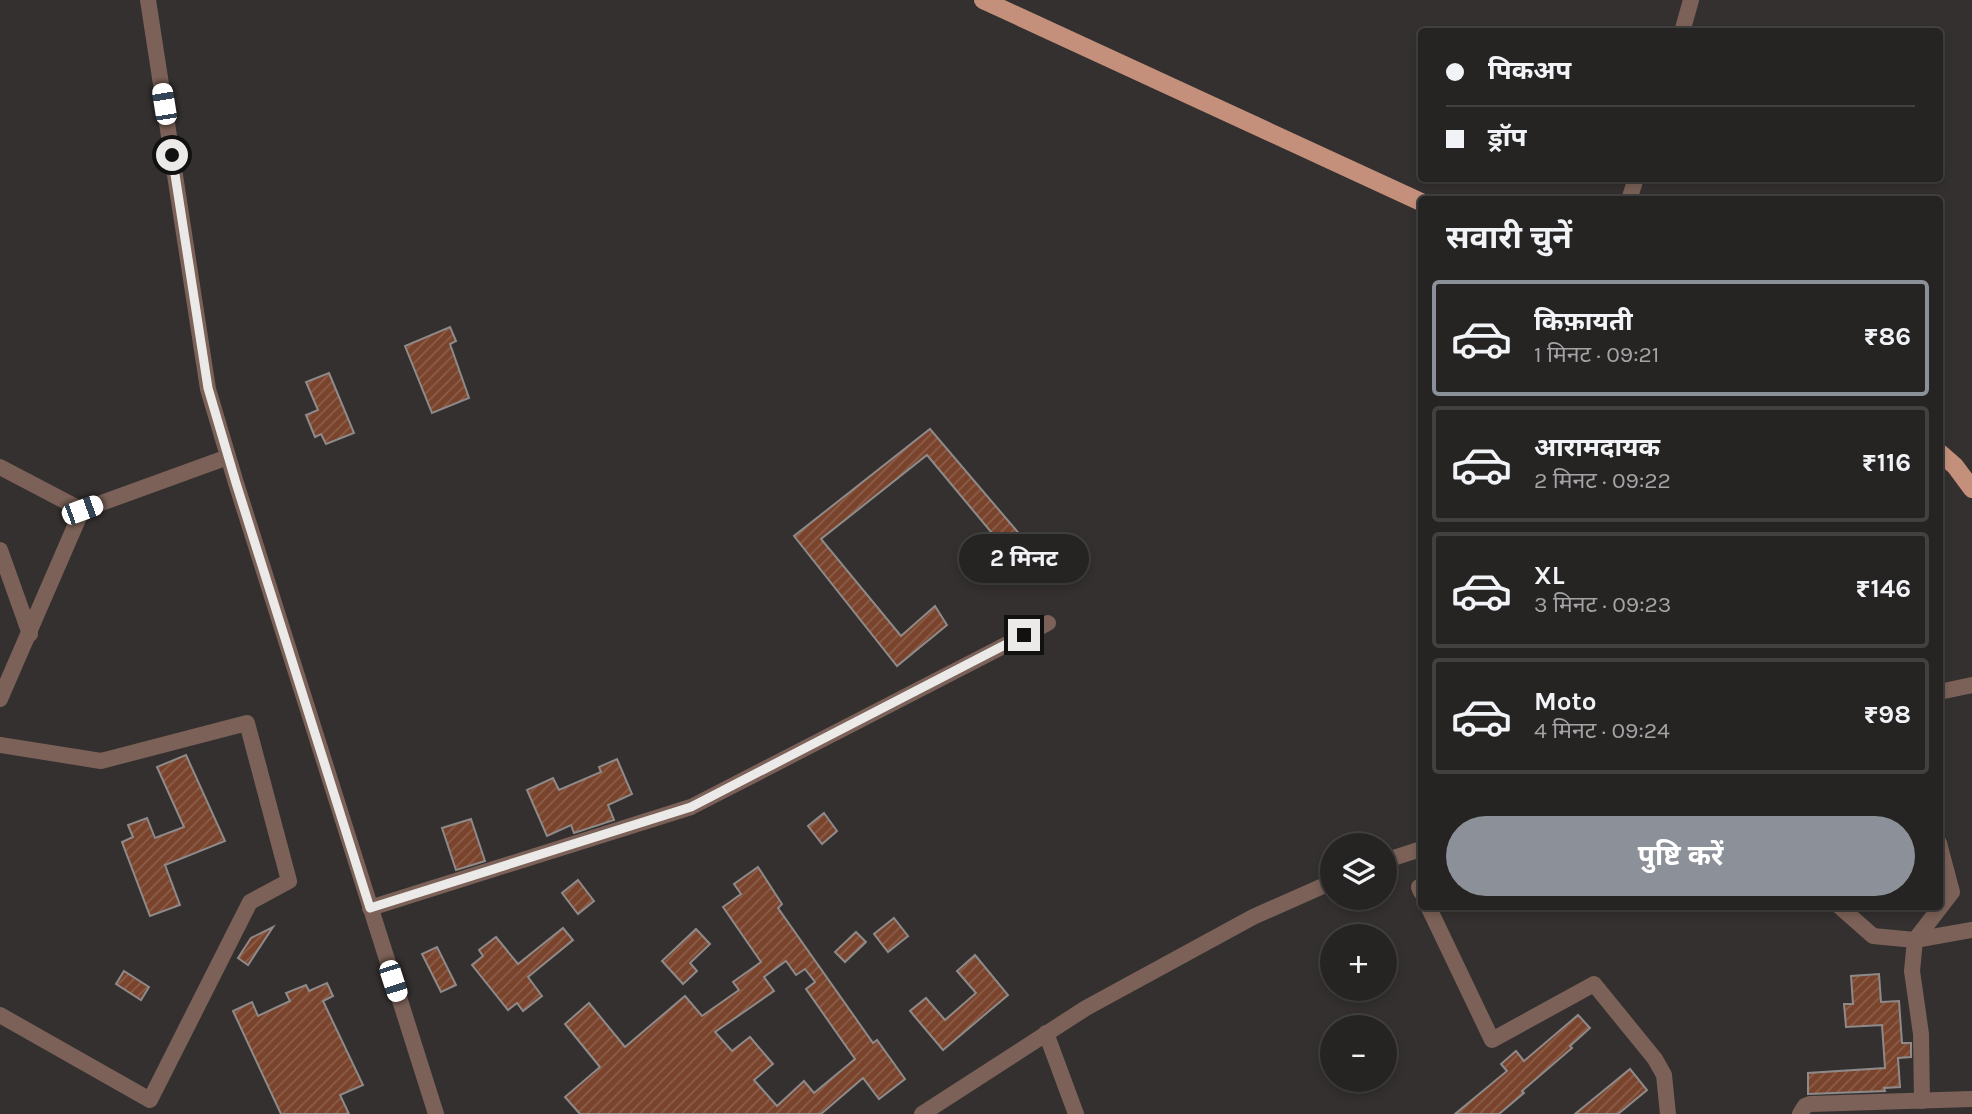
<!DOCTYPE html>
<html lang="hi">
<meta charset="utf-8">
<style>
:root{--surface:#262423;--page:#2e2c2b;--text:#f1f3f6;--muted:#a4a4a6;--line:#424141;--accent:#8c9099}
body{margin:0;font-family:Karla,"Noto Sans Devanagari",sans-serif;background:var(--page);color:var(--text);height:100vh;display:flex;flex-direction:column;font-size:26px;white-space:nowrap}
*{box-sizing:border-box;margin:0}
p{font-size:23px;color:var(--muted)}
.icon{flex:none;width:38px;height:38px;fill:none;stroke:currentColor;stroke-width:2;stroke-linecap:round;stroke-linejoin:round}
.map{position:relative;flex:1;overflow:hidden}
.side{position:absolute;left:1418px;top:196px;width:525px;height:714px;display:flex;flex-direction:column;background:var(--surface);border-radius:7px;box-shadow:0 4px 10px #0003,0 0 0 2px var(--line)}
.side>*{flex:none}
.hud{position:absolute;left:1418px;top:28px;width:525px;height:154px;border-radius:7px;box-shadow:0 4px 10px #0003,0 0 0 2px var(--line);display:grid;align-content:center;height:154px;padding:0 28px;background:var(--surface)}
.controls{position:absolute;left:1320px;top:833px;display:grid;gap:14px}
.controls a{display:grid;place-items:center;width:77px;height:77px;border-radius:50%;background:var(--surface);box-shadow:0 4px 10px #0003,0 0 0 2px var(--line);font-size:35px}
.end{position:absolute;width:32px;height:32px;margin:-16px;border:9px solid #eceae9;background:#111;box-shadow:0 0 0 4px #111}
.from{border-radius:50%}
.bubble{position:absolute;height:49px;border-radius:24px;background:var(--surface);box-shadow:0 4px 10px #0003,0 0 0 2px var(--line);font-size:23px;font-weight:700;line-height:49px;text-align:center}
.car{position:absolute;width:21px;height:42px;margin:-21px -10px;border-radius:9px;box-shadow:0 0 5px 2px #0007;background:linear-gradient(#fff 24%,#345 0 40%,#fff 0 76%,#345 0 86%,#fff 0)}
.hud b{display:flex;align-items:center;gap:24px;height:66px;font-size:26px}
.hud b+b{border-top:2px solid var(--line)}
.hud i{width:18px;height:18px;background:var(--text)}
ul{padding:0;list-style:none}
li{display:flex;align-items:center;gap:21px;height:116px;margin:0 14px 10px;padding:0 14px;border:4px solid var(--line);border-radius:7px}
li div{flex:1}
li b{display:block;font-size:26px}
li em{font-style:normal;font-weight:700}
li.on{border-color:var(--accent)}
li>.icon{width:63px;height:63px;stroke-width:1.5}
h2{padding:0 28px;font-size:32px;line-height:84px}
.primary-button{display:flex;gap:14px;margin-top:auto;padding:14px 28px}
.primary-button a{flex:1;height:80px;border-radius:42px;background:var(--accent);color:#fff;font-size:28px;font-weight:700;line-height:80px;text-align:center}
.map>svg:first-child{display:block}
</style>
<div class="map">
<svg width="1972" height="1114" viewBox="0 0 1972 1114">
<defs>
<pattern id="building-hatch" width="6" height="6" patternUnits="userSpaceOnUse" patternTransform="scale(1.75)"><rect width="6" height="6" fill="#79432c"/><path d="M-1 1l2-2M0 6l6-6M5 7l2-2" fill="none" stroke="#8c5e4b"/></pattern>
</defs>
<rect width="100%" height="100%" fill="#33302f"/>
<g fill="url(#building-hatch)" stroke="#8e8a89" stroke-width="2" fill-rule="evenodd">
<path d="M450,327L456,341L450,344L469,398L432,413L405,346Z"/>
<path d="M329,373L354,433L326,444L321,434L315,437L306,415L318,410L306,382Z"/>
<path d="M930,429L1033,550L1016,562L927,455L821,539L901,636L935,606L947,625L897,666L794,536Z"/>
<path d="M186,755L225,841L165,865L180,905L150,916L122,842L133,837L128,825L147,818L155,838L184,827L157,767Z"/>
<path d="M617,759L632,794L608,805L614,820L574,833L571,825L547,836L527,790L553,778L559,790L601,772L599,767Z"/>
<path d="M824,813L837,831L822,844L808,826Z"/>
<path d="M471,819L485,861L456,870L442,828Z"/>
<path d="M758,867L782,904L778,908L873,1043L877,1040L905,1079L879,1099L863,1078L821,1114H580L565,1097L600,1067L565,1024L589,1003L625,1047L685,996L702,1016L739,990L733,982L761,962L723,907L741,894L734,884ZM786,961L796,975L805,969L815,982L806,989L855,1059L814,1093L804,1081L777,1106L754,1080L773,1064L750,1037L732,1051L715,1032L774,991L764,977Z"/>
<path d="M578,880L594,901L578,914L562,893Z"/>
<path d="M894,918L908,936L888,952L874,934Z"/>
<path d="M273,927L248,965L238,958L251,938Z"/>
<path d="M563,928L573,940L528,977L542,996L523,1011L517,1003L508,1010L472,965L483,956L479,950L496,937L518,964Z"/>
<path d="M696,929L710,944L690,963L697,971L683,984L662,961Z"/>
<path d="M856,932L866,942L845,962L835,952Z"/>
<path d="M437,947L456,985L441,992L422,954Z"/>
<path d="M975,955L1008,995L943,1050L910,1011L926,998L945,1020L976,993L957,971Z"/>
<path d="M124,971L149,987L141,1000L116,984Z"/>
<path d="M1879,974L1881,1002L1899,1001L1902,1043H1911V1057L1898,1058L1900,1087L1884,1088L1885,1091L1808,1094V1073L1885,1068L1882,1025L1846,1027L1844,1004H1853L1851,976Z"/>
<path d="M327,983L333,996L323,1001L363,1085L340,1095L349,1114H281L233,1011L252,1002L258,1016L290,1001L286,993L306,985L309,991Z"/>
<path d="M1578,1015L1590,1028L1570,1046L1572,1048L1522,1091L1524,1093L1499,1114H1455L1507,1071L1501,1064L1516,1051L1524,1061Z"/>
<path d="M1630,1069L1647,1090L1618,1114H1575Z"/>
</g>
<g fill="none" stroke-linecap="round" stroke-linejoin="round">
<g stroke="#7b6157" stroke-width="16">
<path d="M148,0L208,389L236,483L436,1114"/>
<path d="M1682,32L1691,0"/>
<path d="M1629,200L1636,178"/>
<path d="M0,467L82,510"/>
<path d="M0,550L30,634"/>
<path d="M1939,692L1972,685"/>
<path d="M0,699L82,510L228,457"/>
<path d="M0,745L101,761L247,723L289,881L250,902L150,1100L0,1015"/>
<path d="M1384,861L1421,849"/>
<path d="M1421,887H1419L1421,892"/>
<path d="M1428,906L1492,1040L1594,984L1655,1059L1664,1075L1668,1114"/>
<path d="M1839,906L1873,936L1915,940L1972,930"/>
<path d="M370,908L691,807L1048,623"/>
<path d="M1046,1033L1076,1114"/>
<path d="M1922,1101L1921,1034L1912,971L1915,940L1952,892L1939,843"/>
<path d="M922,1114L1086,1008L1253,917L1332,882"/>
<path d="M1800,1114L1805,1106L1810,1104L1972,1099"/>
</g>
<g stroke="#c4907b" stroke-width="18">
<path d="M983,0L1421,202"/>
<path d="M1939,452L1955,466L1972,489"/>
</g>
</g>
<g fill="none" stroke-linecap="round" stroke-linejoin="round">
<path stroke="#eceae9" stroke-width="9" d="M172,155L208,388L236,483L370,908L691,807L1024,635"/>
</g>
</svg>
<div class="controls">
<a><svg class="icon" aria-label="layers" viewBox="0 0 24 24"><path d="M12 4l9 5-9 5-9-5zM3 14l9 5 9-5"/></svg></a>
<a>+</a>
<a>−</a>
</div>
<i class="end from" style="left:172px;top:155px"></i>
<i class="end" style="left:1024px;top:635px"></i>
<div class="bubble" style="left:959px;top:534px;width:130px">2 मिनट</div>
<i class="car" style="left:164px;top:104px;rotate:351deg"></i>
<i class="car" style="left:82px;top:510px;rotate:70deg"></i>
<i class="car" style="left:393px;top:981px;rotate:162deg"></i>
<div class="hud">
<b><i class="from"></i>पिकअप</b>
<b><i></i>ड्रॉप</b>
</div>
<section class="side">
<h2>सवारी चुनें</h2>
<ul>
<li class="on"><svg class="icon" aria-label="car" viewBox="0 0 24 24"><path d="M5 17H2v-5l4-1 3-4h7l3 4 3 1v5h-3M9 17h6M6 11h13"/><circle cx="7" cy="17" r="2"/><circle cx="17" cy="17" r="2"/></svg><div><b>किफ़ायती</b><p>1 मिनट · 09:21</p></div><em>₹86</em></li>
<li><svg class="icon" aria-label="car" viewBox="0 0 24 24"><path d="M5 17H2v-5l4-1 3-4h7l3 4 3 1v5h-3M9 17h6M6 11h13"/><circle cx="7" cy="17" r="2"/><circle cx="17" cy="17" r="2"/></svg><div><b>आरामदायक</b><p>2 मिनट · 09:22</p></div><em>₹116</em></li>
<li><svg class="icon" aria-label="car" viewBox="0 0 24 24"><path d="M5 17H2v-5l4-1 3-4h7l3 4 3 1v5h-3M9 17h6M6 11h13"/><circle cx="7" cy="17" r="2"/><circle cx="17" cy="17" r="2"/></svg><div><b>XL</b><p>3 मिनट · 09:23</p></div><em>₹146</em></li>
<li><svg class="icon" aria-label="car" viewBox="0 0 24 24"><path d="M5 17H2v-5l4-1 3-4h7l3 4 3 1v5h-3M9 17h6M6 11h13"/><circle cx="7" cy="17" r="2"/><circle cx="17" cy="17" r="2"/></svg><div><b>Moto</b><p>4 मिनट · 09:24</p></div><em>₹98</em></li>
</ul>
<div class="primary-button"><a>पुष्टि करें</a></div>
</section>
</div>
